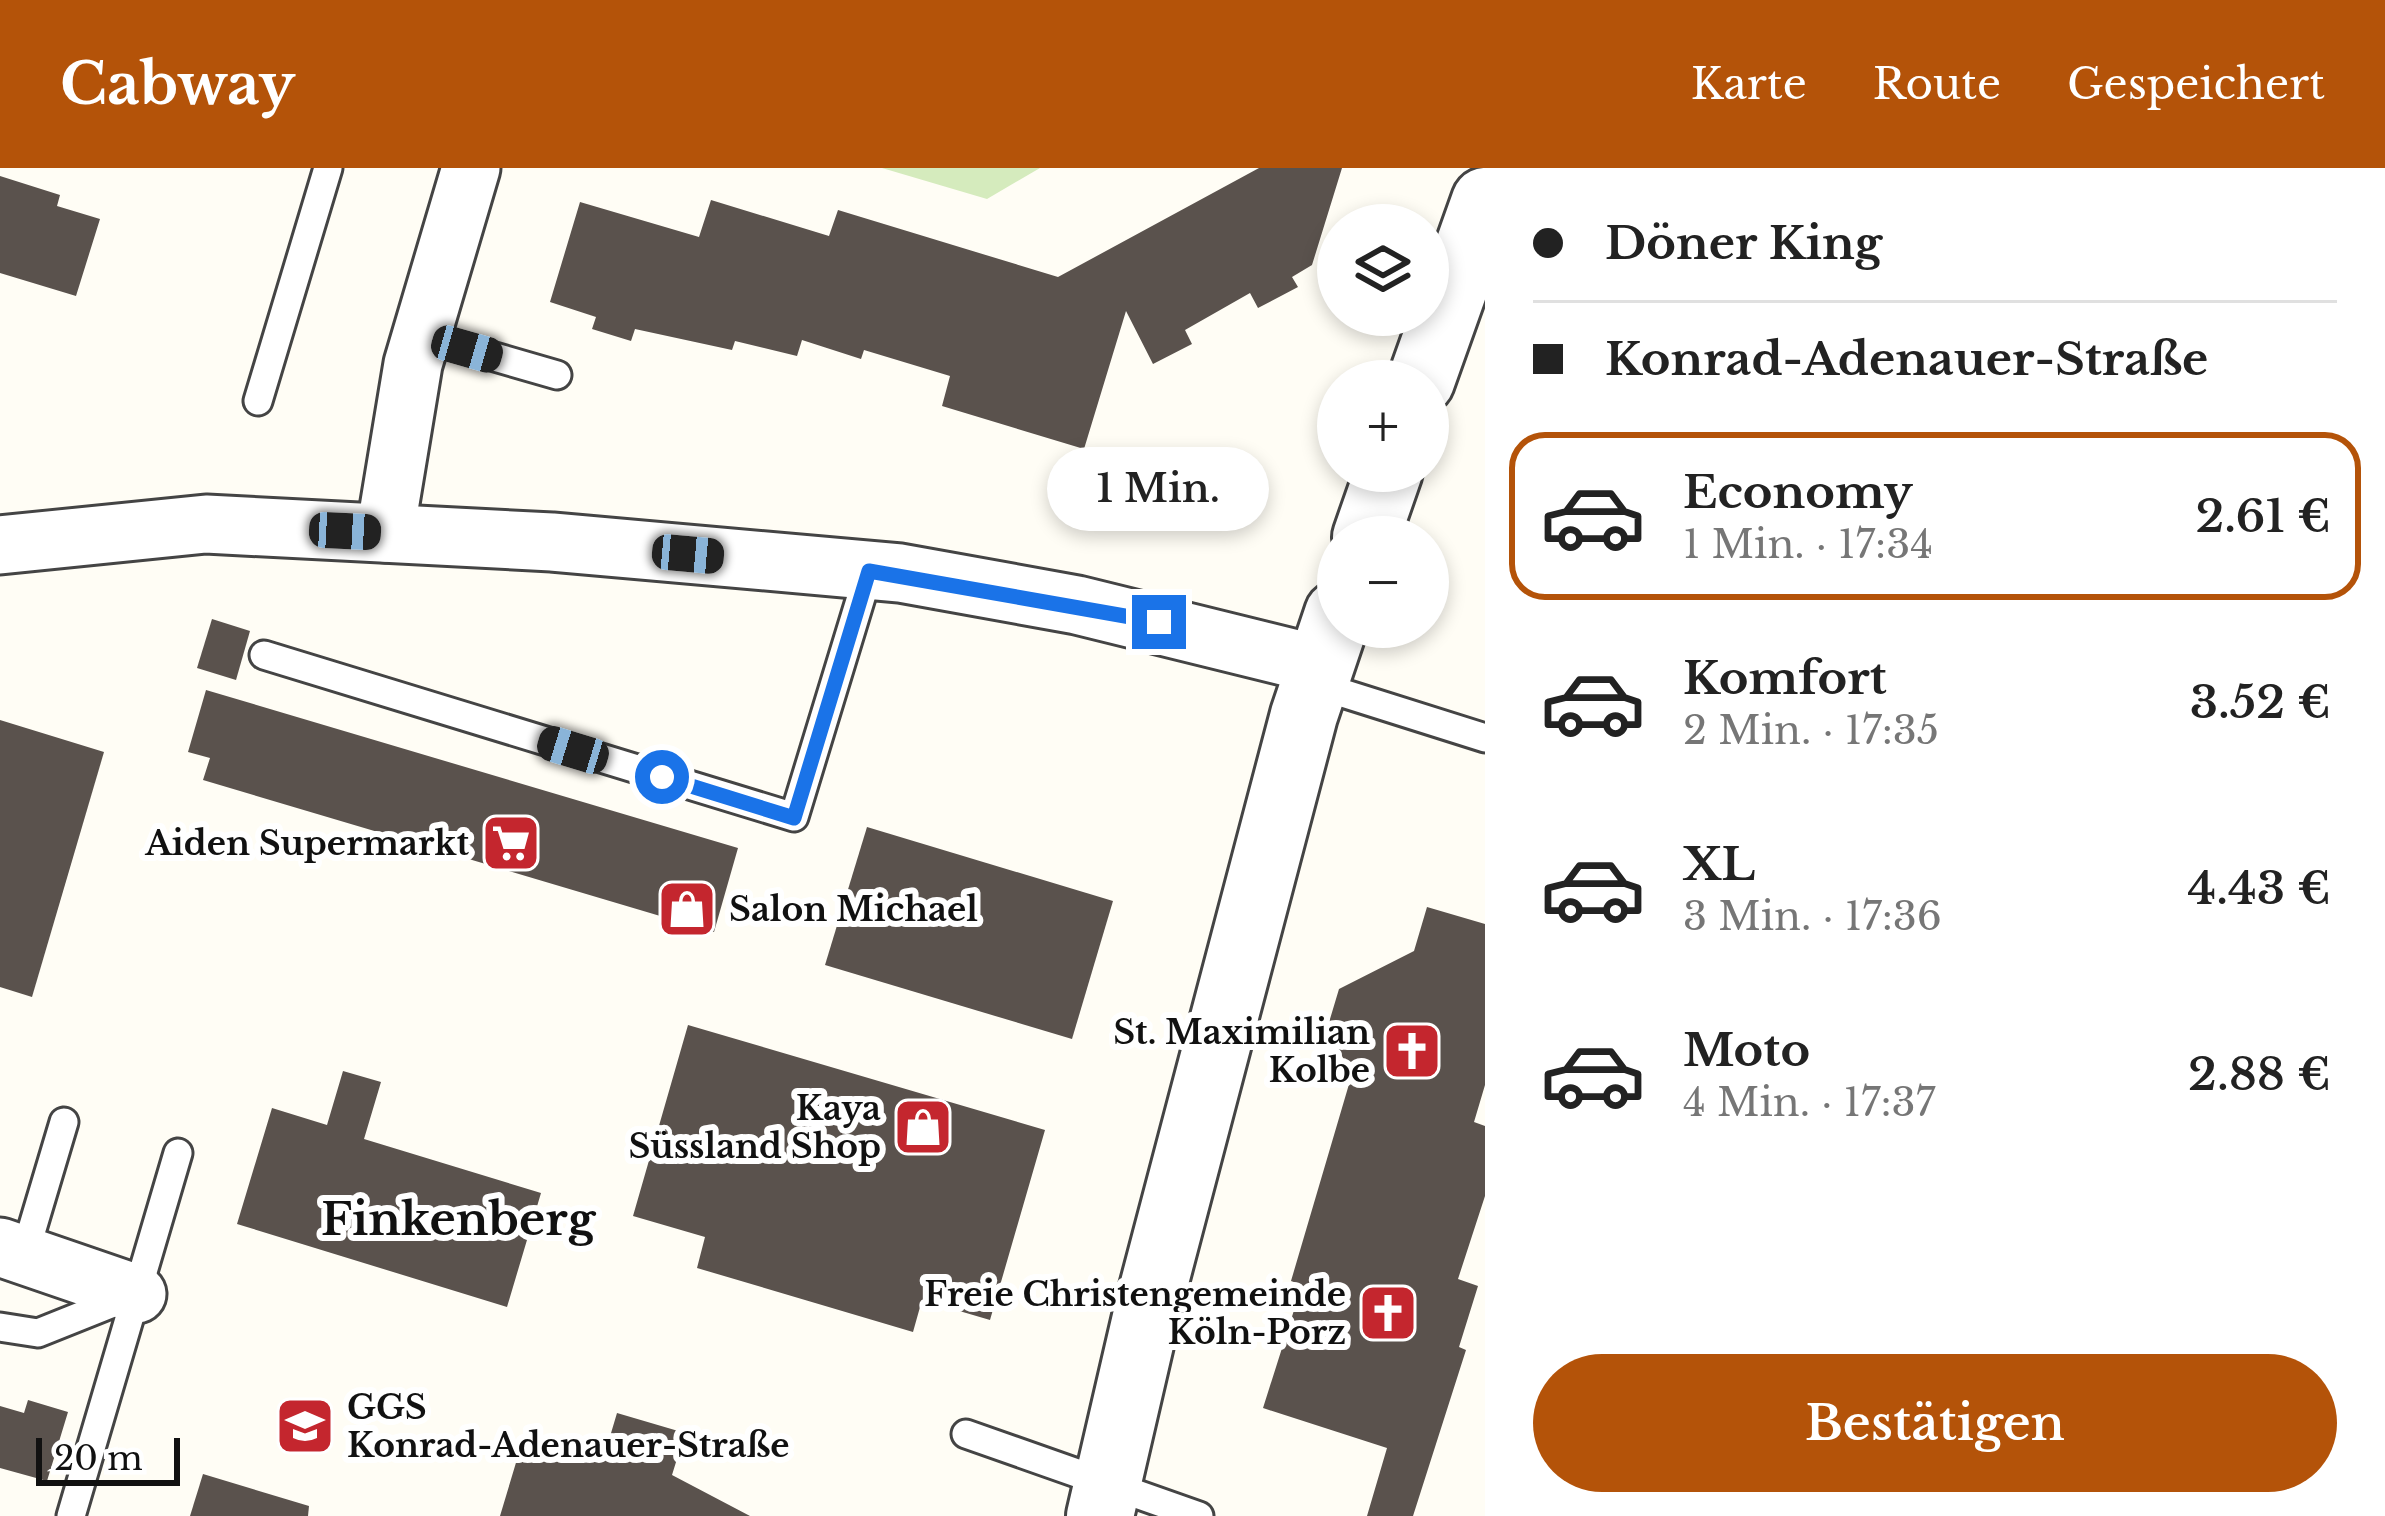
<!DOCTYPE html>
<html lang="de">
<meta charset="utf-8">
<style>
:root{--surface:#fff;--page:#f2f2f2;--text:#222;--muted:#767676;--line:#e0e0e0;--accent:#b45309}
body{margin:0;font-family:"Libre Baskerville",serif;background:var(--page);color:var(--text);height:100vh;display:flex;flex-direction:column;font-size:45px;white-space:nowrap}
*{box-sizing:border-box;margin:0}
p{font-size:39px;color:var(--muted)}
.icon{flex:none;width:66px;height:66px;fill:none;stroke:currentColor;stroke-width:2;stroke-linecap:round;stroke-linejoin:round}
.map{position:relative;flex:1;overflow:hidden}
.details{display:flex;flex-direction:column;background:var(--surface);width:900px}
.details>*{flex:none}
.hud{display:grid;align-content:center;height:264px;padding:0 48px;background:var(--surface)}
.controls{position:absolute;left:1317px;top:36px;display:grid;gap:24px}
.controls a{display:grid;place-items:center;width:132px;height:132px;border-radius:50%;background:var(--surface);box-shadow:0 6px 18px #0003;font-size:60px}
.scale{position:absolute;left:36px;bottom:30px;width:144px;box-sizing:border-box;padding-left:12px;border:6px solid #111;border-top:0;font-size:33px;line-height:42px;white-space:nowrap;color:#111;-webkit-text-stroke:9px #fff;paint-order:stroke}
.end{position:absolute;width:54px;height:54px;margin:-27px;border:15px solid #1a73e8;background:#fff;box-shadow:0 0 0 6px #fff}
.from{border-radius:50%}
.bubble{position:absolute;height:84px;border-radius:42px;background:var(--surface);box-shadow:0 6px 18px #0003;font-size:39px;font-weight:600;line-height:84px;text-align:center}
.car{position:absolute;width:36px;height:72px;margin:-36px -18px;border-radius:15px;box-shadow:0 0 9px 3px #0007;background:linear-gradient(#222 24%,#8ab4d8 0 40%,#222 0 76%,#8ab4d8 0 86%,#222 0)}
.hud b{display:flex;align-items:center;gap:42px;height:114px;font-size:45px}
.hud b+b{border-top:3px solid var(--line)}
.hud i{width:30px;height:30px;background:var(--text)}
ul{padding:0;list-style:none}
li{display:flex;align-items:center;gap:36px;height:168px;margin:0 24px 18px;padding:0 24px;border:6px solid transparent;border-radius:36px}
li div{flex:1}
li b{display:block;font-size:45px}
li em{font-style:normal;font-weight:600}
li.current{border-color:var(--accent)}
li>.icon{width:108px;height:108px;stroke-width:1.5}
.cta{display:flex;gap:24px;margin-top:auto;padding:24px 48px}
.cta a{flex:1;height:138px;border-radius:72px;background:var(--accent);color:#fff;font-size:48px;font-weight:600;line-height:138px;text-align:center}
header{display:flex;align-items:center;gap:72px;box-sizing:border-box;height:168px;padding:0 60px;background:var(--accent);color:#fff}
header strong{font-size:57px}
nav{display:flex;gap:66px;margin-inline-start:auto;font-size:42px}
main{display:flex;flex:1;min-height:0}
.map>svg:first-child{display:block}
</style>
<header>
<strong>Cabway</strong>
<nav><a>Karte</a><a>Route</a><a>Gespeichert</a></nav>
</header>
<main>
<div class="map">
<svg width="1485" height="1348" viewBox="0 0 1485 1348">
<rect width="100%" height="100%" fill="#fffdf5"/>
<path fill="#d5ebbd" d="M882,0H1040L987,31Z"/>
<g fill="#5a524d">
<path d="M1259,0H1342L1312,97L1292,109L1298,119L1258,140L1250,125L1185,162L1192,176L1153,196L1126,143L1084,281L942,238L950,208L864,182L861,191L802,172L797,188L735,173L732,182L635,161L631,173L592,161L596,149L550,134L580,34L699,69L711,32L829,68L838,42L1058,109Z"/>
<path d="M0,8L60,27L57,38L100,51L76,128L0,105Z"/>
<path d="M212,451L250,463L236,512L197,500Z"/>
<path d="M206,522L738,680L714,764L203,612L210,590L188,584Z"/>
<path d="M0,552L104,584L32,829L0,819Z"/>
<path d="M867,659L1113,733L1072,871L825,797Z"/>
<path d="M1427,739L1485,756V917L1474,954L1485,958V1028L1458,1111L1478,1118L1459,1179L1466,1182L1413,1348H1367L1387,1280L1263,1240L1302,1117L1291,1113L1352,906L1327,861L1339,821L1414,783Z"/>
<path d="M688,857L1045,962L990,1152L922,1132L913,1164L697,1100L705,1069L633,1048Z"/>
<path d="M343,903L381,914L364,971L541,1025L507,1139L237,1056L272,940L327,957Z"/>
<path d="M28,1232L68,1244L47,1313L0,1300V1238L24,1245Z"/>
<path d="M617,1245L685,1265L672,1307L750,1348H500L524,1268L603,1292Z"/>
<path d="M203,1306L309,1338L308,1348H190Z"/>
</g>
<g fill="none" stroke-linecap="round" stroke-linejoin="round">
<g stroke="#444" stroke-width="33">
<g id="service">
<path d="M422,168L557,207"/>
<path d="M258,233L328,0"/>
<path d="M264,487L794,649L869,403"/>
<path d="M1314,516L1485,570"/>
<path d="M24,1088L64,954"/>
<path d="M0,1159L38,1165L128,1129"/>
<path d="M966,1266L1199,1348"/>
<path d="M71,1348L178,985"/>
</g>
</g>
<g stroke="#444" stroke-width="63">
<g id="minor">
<path d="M385,365L413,196L471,0"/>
<path d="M0,377L206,356L552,374L900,405L1077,437L1320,497"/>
<path d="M0,1079L137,1126"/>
</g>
</g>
<g stroke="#444" stroke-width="72">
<g id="tertiary">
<path d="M1421,213L1485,33"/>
<path d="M1366,369L1389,303"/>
<path d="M1100,1348L1151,1128L1304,547L1338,446"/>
</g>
</g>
<use href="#service" stroke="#fff" stroke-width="27"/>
<use href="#minor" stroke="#fff" stroke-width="57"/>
<use href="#tertiary" stroke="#fff" stroke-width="66"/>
</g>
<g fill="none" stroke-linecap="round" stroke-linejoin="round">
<path stroke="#1a73e8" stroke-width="15" d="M662,609L794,650L869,403L1159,454"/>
</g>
<defs>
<g id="supermarket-square" transform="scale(3)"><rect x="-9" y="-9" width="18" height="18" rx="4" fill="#c4262e" stroke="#fff"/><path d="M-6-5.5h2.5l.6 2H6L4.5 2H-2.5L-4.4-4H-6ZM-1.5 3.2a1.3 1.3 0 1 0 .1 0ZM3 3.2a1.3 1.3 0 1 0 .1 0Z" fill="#fff"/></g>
<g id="shop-square" transform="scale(3)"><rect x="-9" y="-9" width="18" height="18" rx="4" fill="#c4262e" stroke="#fff"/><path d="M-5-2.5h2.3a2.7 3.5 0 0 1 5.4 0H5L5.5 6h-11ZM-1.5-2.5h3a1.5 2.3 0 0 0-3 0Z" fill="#fff"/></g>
<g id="church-square" transform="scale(3)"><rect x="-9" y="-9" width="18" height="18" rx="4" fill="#c4262e" stroke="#fff"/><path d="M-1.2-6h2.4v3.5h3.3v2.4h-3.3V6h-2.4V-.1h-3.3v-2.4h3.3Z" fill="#fff"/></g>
<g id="school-square" transform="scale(3)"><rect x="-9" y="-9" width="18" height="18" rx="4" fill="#c4262e" stroke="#fff"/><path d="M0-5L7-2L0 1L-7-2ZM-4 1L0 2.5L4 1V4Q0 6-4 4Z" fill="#fff"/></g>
</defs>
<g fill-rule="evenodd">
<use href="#supermarket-square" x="511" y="675"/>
<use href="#shop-square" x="687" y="741"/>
<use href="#church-square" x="1412" y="883"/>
<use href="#shop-square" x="923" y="959"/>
<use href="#church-square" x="1388" y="1145"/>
<use href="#school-square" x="305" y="1258"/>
</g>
<g text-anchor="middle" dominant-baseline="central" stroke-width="12" stroke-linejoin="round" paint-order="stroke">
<g font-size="33" font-weight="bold" fill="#111" stroke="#fff" text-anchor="end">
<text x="469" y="675">Aiden Supermarkt</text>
<text x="729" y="741" text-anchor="start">Salon Michael</text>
<text x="1370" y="864">St. Maximilian<tspan x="1370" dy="38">Kolbe</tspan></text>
<text x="881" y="940">Kaya<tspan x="881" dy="38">Süssland Shop</tspan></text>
<text x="1346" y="1126">Freie Christengemeinde<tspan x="1346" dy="38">Köln-Porz</tspan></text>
<text x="347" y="1239" text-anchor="start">GGS<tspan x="347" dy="38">Konrad-Adenauer-Straße</tspan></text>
</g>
<g font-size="45" font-weight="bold" fill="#111" stroke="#fff">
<text x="458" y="1051">Finkenberg</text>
</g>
</g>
</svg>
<div class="controls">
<a><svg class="icon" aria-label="layers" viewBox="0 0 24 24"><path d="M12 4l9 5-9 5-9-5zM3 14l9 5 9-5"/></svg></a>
<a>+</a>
<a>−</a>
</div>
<div class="scale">20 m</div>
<i class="end from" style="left:662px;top:609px"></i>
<i class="end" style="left:1159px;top:454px"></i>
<div class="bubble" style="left:1047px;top:279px;width:222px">1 Min.</div>
<i class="car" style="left:467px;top:181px;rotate:106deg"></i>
<i class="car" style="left:345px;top:363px;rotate:93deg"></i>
<i class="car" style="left:688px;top:386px;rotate:95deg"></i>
<i class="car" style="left:573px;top:582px;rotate:287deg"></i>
</div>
<section class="details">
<div class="hud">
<b><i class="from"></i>Döner King</b>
<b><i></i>Konrad-Adenauer-Straße</b>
</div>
<ul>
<li class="current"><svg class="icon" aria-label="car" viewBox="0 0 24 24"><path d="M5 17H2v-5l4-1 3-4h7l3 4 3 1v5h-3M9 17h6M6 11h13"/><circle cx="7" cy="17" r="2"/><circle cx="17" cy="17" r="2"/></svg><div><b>Economy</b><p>1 Min. · 17:34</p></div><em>2.61 €</em></li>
<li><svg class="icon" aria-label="car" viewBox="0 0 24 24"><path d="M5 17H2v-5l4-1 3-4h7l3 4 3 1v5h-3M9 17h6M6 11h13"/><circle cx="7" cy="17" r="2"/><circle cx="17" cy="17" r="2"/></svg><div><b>Komfort</b><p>2 Min. · 17:35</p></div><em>3.52 €</em></li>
<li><svg class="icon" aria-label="car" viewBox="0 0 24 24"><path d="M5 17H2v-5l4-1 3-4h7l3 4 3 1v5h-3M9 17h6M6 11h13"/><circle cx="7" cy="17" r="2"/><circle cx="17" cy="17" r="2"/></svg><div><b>XL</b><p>3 Min. · 17:36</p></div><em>4.43 €</em></li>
<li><svg class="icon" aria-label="car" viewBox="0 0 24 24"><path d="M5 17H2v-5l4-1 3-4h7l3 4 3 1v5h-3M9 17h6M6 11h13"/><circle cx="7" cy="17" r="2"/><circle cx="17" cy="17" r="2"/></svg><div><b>Moto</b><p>4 Min. · 17:37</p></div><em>2.88 €</em></li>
</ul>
<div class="cta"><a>Bestätigen</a></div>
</section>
</main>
